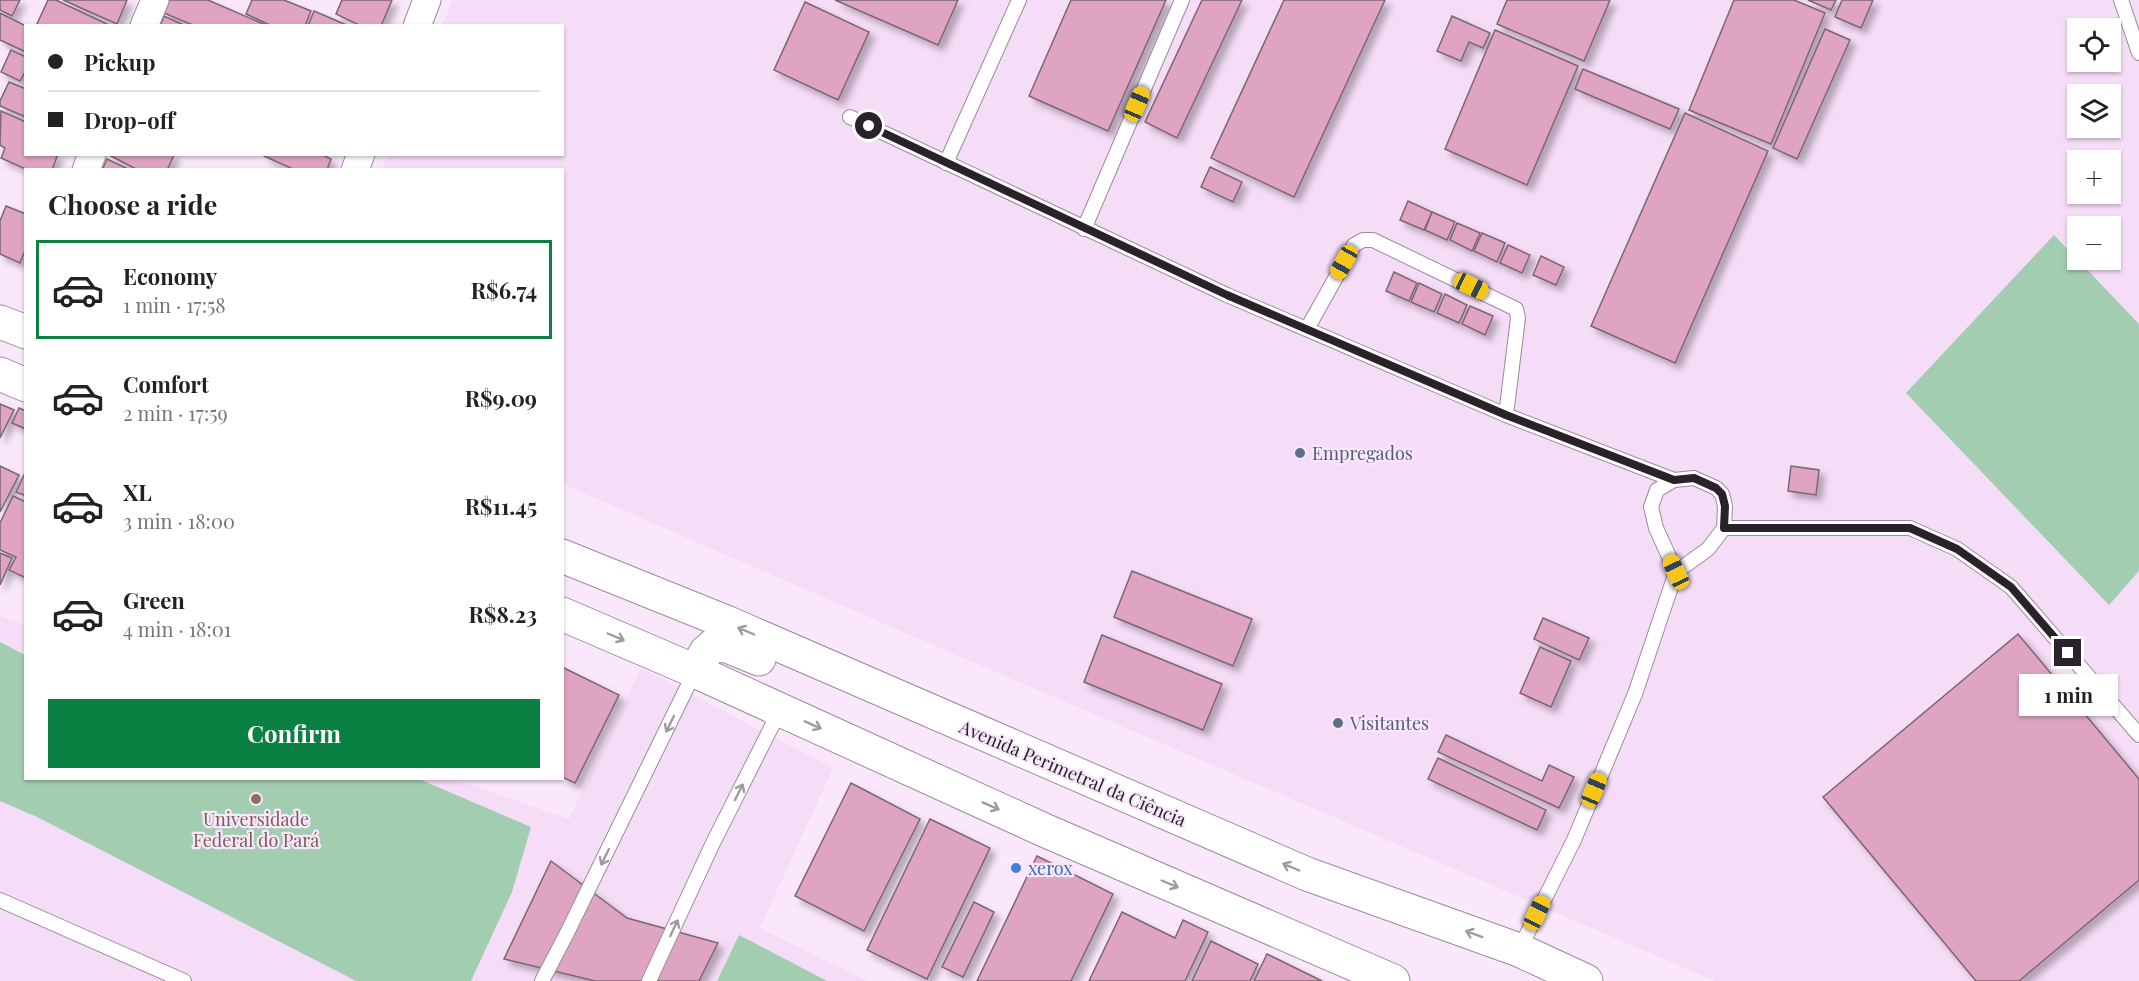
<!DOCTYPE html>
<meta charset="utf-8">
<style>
:root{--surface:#fff;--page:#f2f2f2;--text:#222;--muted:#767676;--line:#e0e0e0;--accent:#0b8043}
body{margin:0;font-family:"Playfair Display",serif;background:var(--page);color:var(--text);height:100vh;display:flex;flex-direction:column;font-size:22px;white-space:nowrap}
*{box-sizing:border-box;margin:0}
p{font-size:20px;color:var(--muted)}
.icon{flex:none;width:33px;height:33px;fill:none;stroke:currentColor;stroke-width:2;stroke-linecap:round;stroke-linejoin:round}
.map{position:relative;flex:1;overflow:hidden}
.drawer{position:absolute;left:24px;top:168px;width:540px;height:612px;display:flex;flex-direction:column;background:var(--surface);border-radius:0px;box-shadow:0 2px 4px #0004}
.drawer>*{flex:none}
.banner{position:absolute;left:24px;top:24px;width:540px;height:132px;border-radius:0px;box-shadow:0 2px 4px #0004;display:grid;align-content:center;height:132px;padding:0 24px;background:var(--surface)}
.buttons{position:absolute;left:2067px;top:18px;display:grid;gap:12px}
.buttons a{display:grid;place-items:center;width:54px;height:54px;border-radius:0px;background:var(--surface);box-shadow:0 2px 4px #0004;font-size:30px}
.end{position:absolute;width:27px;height:27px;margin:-14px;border:8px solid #29222a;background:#fff;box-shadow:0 0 0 3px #fff}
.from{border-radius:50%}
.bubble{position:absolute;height:42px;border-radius:0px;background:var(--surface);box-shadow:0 2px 4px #0004;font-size:20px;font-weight:700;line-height:42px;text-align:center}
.car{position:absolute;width:18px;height:36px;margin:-18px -9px;border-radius:8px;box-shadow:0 0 4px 2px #0007;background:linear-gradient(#f5c518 24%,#345 0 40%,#f5c518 0 76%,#345 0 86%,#f5c518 0)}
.banner b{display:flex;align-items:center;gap:21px;height:57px;font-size:22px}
.banner b+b{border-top:2px solid var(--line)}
.banner i{width:15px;height:15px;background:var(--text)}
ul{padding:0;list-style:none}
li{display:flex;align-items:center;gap:18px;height:99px;margin:0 12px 9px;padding:0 12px;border:3px solid transparent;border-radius:0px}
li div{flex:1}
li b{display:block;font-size:22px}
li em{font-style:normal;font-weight:700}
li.active{border-color:var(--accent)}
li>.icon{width:54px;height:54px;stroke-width:1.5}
h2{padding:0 24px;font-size:27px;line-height:72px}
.cta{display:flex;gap:12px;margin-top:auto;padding:12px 24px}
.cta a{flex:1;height:69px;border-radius:0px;background:var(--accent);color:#fff;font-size:24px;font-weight:700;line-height:69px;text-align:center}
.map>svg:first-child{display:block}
</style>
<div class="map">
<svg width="2139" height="981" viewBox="0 0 2139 981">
<defs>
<filter id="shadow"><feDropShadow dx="5.5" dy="5.5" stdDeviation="3" flood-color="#0004"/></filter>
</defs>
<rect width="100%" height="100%" fill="#fae7fc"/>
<g fill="#f5dcf7" fill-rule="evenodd">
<path d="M453,0H2139V981H1715L940,648L563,484L562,170H382L388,155L562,154V26L442,25ZM2078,28H2110V62H2078ZM2078,94H2110V128H2078ZM2078,160H2110V194H2078ZM2078,226H2110V260H2078Z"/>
<path d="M0,616L25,625L26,778L454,779L569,819L641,668L833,768L760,928L867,981H0Z"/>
</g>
<g fill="#a3cdb1">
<path d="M2054,235L2139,324V571L2109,605L1906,393Z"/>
<path d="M0,642L25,655L26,778L419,779L531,827L512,892L471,981H356L37,817L0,801Z"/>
<path d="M739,935L827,981H717Z"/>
</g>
<g fill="#dea4c2" stroke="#7d6571" stroke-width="1.5" filter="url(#shadow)">
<path d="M0,0H20L12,16L0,10Z"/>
<path d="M48,0H56L111,26H36Z"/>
<path d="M63,0H127L117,24Z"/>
<path d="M169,0H208L268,26H195L164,13Z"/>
<path d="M252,0H284L311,11L305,26H272L246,14Z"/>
<path d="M342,0H392L381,26H361L336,14Z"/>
<path d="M835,0H958L938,45Z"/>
<path d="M1071,0H1166L1108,131L1029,96Z"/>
<path d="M1202,0H1242L1177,138L1145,122Z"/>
<path d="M1284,0H1385L1294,197L1211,158Z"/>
<path d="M1507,0H1610L1584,61L1497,24Z"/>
<path d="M1734,0H1794L1825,13L1771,144L1689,110Z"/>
<path d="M1808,0H1836L1831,10Z"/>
<path d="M1842,0H1873L1861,28L1835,17Z"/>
<path d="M805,2L869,32L838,100L774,70Z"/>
<path d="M314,11L349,26H308Z"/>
<path d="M0,13L26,26V52L0,40Z"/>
<path d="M164,16L186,26H160Z"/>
<path d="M1452,16L1490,33L1483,48L1469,42L1461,61L1437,51Z"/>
<path d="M1825,29L1850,40L1797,159L1773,148Z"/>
<path d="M1495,30L1578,66L1527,185L1445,149Z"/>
<path d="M11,50L26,57V70L20,81L1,72Z"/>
<path d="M1583,69L1679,109L1670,129L1575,89Z"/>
<path d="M9,82L26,89V117L0,106V101Z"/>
<path d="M1,111L26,122V154H58L52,170H28L1,158L5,148L0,145Z"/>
<path d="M1685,113L1768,151L1675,363L1591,326Z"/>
<path d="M107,154H173L174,155L167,170H138Z"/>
<path d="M264,154H321L331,159L327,170H295L264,156Z"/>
<path d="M107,159L130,170H102Z"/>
<path d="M1210,167L1242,182L1233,202L1201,187Z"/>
<path d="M1408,201L1432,212L1424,230L1400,220Z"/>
<path d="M6,206L26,214V248L20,263L0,254V221Z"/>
<path d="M1432,212L1455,222L1447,240L1425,230Z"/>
<path d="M1457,223L1480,233L1472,251L1450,240Z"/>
<path d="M1482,233L1505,243L1497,262L1474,251Z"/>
<path d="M1508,245L1530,255L1522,273L1500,263Z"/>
<path d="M1541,256L1564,267L1556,285L1533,275Z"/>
<path d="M1394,272L1417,283L1409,301L1386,291Z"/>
<path d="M1419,283L1442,294L1434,312L1411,302Z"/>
<path d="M1445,294L1467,305L1459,323L1437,313Z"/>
<path d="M1470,306L1493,316L1485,335L1462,324Z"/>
<path d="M0,404L14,410L0,438Z"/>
<path d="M19,408L26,411V429L12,423Z"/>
<path d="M0,466L19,475L0,512Z"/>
<path d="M1791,466L1819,470L1816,495L1788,491Z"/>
<path d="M26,471V496L16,492Z"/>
<path d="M13,496L26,502V578L9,570L16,557L0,550V523Z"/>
<path d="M0,553L12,558L0,585Z"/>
<path d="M1132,571L1252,619L1233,666L1114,617Z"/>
<path d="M1543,618L1589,638L1579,660L1534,639Z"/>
<path d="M2018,634L2139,779V880L2019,981H1976L1823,797Z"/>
<path d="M1102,635L1222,684L1203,730L1084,682Z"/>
<path d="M1540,647L1571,661L1551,707L1520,693Z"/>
<path d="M562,667L619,695L575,783L562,777Z"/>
<path d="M1446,735L1542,781L1549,765L1574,777L1559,808L1438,752Z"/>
<path d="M1438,758L1546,810L1537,830L1428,779Z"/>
<path d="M851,783L920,819L864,931L795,896Z"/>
<path d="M930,819L990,848L927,979L867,950Z"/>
<path d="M1037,856L1113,894L1071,981H977Z"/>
<path d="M551,861L627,918L718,943L699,981H595L504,959Z"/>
<path d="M974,902L994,912L963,977L942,967Z"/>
<path d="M1122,912L1175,938L1183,920L1208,932L1185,981H1089Z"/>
<path d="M1211,941L1258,964L1250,981H1192Z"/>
<path d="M1267,954L1322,981H1254Z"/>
</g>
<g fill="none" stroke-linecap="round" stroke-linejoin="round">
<g stroke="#9c8a9d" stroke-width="16">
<g id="lane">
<path d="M2121,0L2139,53"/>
<path d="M850,117L1227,295L1506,415L1674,480"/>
<path d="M946,163L1019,0"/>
<path d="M1084,229L1182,0"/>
<path d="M1307,329L1354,245L1363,240H1373L1516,309L1518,318L1506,415"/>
<path d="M1724,528H1910L1957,549L2011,587L2139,735"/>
<path d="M0,900L184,981"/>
<path d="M1519,950L1574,840L1635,694L1676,572L1708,549L1724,528L1725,506L1722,494L1716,488L1694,478L1674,480L1657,490L1651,507L1656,528L1676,572"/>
<path d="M542,981L567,933L695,671"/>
<path d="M649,981L712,845L780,710"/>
</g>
</g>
<g stroke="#9c8a9d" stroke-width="29">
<g id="street">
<path d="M144,26L155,0"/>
<path d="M417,26L427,0"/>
<path d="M86,170L92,154"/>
<path d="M355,170L361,154"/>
</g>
</g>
<g stroke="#9c8a9d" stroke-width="35">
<g id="secondary">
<path d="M0,322L26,332"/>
<path d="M0,374L26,385"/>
<path d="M562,556L726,622L1307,874L1519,950L1586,981"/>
<path d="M562,614L695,671L1044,830L1393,981"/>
<path d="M695,671L706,652L714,645L727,646L759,659"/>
</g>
</g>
<use href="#lane" stroke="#fff" stroke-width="14"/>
<use href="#street" stroke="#fff" stroke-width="27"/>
<use href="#secondary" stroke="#fff" stroke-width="33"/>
</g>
<defs><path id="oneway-shaft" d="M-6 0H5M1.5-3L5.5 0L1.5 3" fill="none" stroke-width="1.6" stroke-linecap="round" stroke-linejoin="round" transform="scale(1.5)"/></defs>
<g stroke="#9f9c9f">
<use href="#oneway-shaft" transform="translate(746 631) rotate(-157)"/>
<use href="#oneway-shaft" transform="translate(616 637) rotate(23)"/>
<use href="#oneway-shaft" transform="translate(670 724) rotate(116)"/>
<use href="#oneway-shaft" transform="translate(813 725) rotate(24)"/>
<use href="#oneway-shaft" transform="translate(739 792) rotate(-63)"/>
<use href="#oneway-shaft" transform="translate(991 806) rotate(24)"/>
<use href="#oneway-shaft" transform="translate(605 857) rotate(116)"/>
<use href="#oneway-shaft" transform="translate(1291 867) rotate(-157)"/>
<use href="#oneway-shaft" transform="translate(1170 884) rotate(23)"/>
<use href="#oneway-shaft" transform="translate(674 928) rotate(-65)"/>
<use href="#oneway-shaft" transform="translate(1474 934) rotate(-160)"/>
</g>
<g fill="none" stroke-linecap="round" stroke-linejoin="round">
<path stroke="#29222a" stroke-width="8" d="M869,126L1227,295L1506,415L1674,480L1694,478L1716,488L1722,494L1725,506L1724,528H1910L1957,549L2011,587L2068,653"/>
</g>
<g fill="#5c6f8a" stroke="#fae7fc" stroke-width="2">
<circle cx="1300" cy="453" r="6"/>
<circle cx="1338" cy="723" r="6"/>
</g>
<circle fill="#8d6e63" stroke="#fae7fc" stroke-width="2" cx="256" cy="799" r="6"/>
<circle fill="#3f7fe0" stroke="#fae7fc" stroke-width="2" cx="1016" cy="868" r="6"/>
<g text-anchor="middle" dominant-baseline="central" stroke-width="4.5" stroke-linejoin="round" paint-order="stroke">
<g font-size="18" fill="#4e5e75" stroke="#fae7fc" text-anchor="start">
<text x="1312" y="453">Empregados</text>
<text x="1350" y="723">Visitantes</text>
</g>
<g font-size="18" fill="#29222a" stroke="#fae7fc">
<text transform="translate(1073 773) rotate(23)">Avenida Perimetral da Ciência</text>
</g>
<g font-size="18" fill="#785e54" stroke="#fae7fc">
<text x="256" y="819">Universidade<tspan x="256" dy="21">Federal do Pará</tspan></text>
</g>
<g font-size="18" fill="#366cbe" stroke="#fae7fc" text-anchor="start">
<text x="1028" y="868">xerox</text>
</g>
</g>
</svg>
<div class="buttons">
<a><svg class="icon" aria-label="locate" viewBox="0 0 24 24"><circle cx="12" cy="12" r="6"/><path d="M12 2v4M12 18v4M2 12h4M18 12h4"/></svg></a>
<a><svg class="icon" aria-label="layers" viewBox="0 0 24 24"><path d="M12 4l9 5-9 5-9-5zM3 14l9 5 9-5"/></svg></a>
<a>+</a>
<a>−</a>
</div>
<i class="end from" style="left:869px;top:126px"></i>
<i class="end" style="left:2068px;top:653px"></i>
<div class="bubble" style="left:2019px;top:674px;width:99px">1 min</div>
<i class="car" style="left:1137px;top:104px;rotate:23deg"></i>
<i class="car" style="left:1344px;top:262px;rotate:209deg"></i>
<i class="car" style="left:1471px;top:286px;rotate:115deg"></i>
<i class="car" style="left:1676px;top:572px;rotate:335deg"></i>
<i class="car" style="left:1594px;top:790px;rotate:23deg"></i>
<i class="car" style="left:1537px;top:913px;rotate:26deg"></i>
<div class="banner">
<b><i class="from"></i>Pickup</b>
<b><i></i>Drop-off</b>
</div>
<section class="drawer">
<h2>Choose a ride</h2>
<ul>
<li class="active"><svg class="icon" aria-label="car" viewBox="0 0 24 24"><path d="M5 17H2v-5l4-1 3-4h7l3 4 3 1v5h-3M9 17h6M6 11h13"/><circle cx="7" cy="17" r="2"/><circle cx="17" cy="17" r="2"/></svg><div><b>Economy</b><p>1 min · 17:58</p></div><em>R$6.74</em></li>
<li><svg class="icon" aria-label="car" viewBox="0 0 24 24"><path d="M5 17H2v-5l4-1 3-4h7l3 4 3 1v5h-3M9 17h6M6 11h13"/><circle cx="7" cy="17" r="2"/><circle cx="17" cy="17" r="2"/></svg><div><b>Comfort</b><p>2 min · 17:59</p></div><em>R$9.09</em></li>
<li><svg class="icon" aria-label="car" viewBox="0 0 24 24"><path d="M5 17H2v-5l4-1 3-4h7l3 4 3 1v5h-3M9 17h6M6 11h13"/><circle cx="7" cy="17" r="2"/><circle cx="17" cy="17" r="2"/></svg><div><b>XL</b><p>3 min · 18:00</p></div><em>R$11.45</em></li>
<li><svg class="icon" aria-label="car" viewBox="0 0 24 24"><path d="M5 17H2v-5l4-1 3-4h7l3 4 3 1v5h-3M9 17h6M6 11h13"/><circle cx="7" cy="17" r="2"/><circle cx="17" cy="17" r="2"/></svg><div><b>Green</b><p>4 min · 18:01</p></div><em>R$8.23</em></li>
</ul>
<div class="cta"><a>Confirm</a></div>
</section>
</div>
